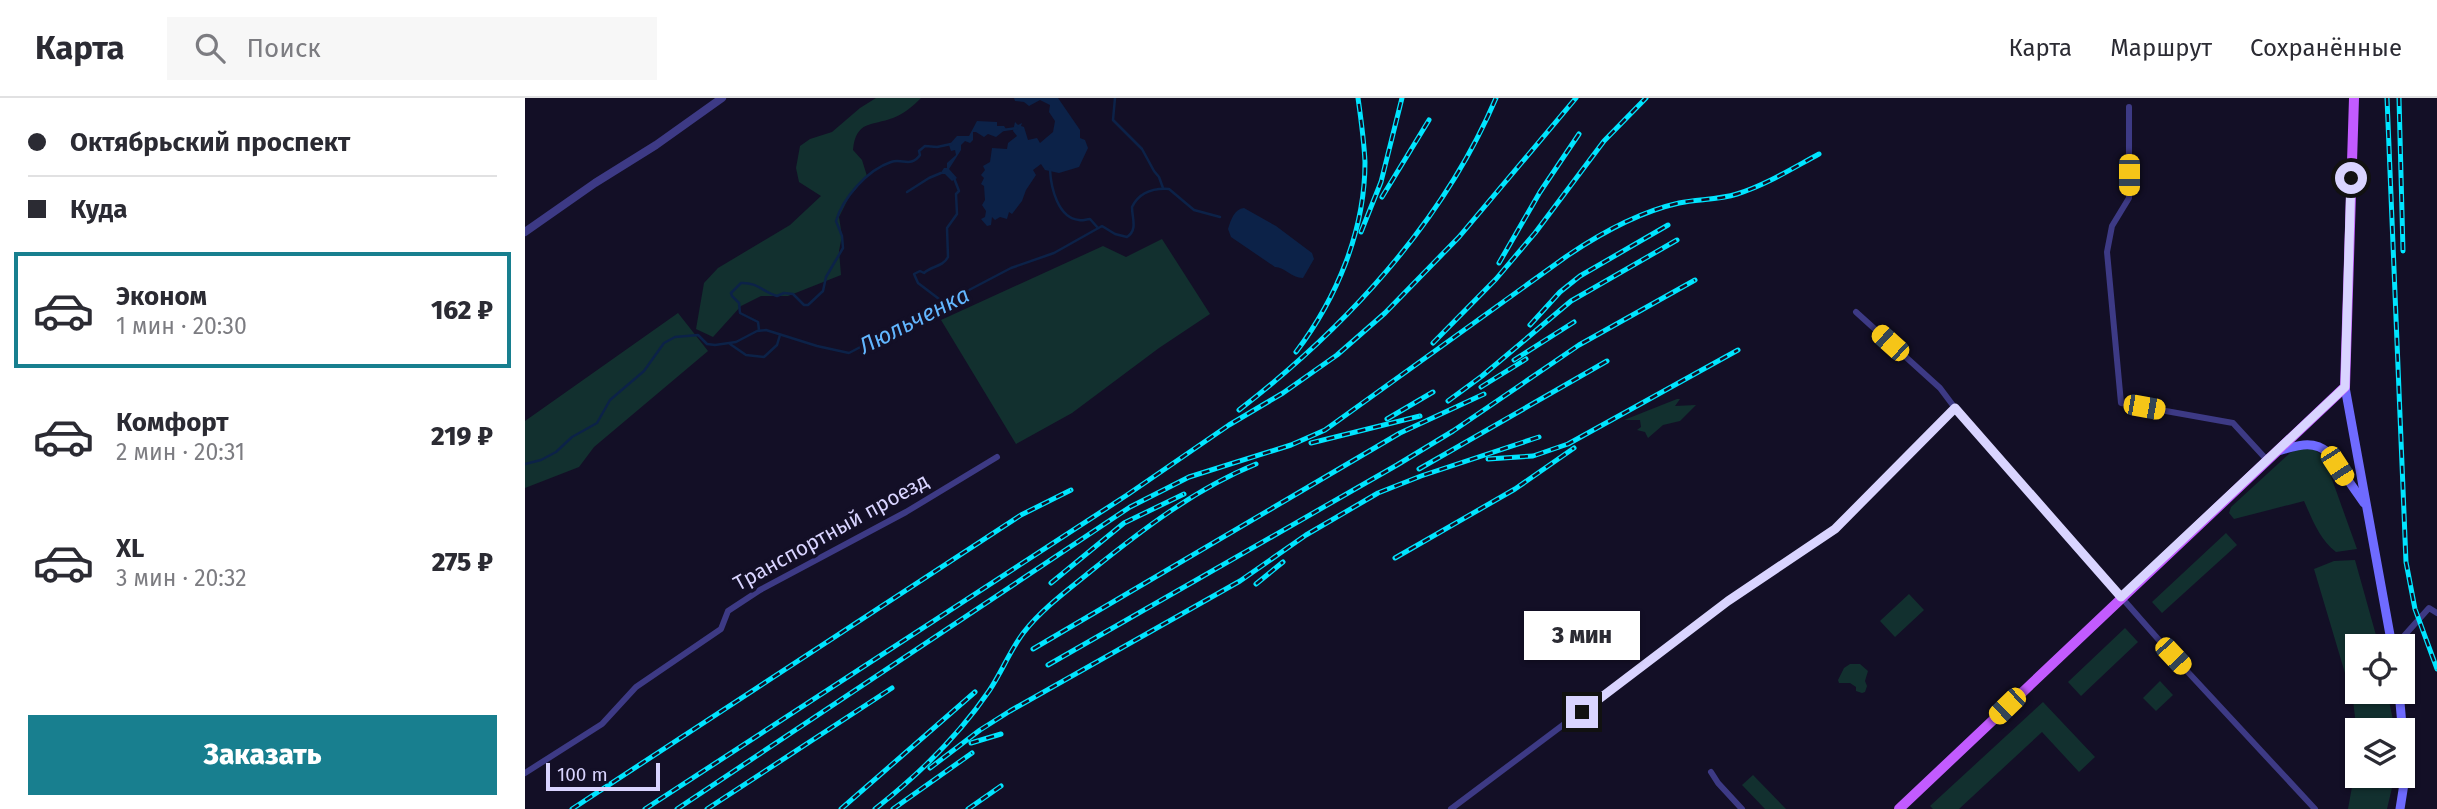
<!DOCTYPE html>
<html lang="ru">
<meta charset="utf-8">
<style>
:root{--surface:#fff;--page:#f7f7f7;--text:#2b2b33;--muted:#7c7c81;--line:#e1e1e2;--accent:#187f8f}
body{margin:0;font-family:"Fira Sans",sans-serif;background:var(--page);color:var(--text);height:100vh;display:flex;flex-direction:column;font-size:26px;white-space:nowrap}
*{box-sizing:border-box;margin:0}
p{font-size:23px;color:var(--muted)}
.icon{flex:none;width:38px;height:38px;fill:none;stroke:currentColor;stroke-width:2;stroke-linecap:round;stroke-linejoin:round}
.map{position:relative;flex:1;overflow:hidden}
.panel{display:flex;flex-direction:column;background:var(--surface);width:525px}
.panel>*{flex:none}
.top-card{display:grid;align-content:center;height:154px;padding:0 28px;background:var(--surface)}
.controls{position:absolute;left:1820px;top:536px;display:grid;gap:14px}
.controls a{display:grid;place-items:center;width:70px;height:70px;border-radius:0px;background:var(--surface);box-shadow:0 2px 5px #0004;font-size:35px}
.scale{position:absolute;left:21px;bottom:18px;width:114px;box-sizing:border-box;padding-left:7px;border:4px solid #d9d4ff;border-top:0;font-size:19px;line-height:24px;white-space:nowrap;color:#d9d4ff;-webkit-text-stroke:5px #130f26;paint-order:stroke}
.end{position:absolute;width:32px;height:32px;margin:-16px;border:9px solid #d9d4ff;background:#111;box-shadow:0 0 0 4px #111}
.from{border-radius:50%}
.bubble{position:absolute;height:49px;border-radius:0px;background:var(--surface);box-shadow:0 2px 5px #0004;font-size:23px;font-weight:800;line-height:49px;text-align:center}
.car{position:absolute;width:21px;height:42px;margin:-21px -10px;border-radius:9px;box-shadow:0 0 5px 2px #0007;background:linear-gradient(#f5c518 24%,#345 0 40%,#f5c518 0 76%,#345 0 86%,#f5c518 0)}
.top-card b{display:flex;align-items:center;gap:24px;height:66px;font-size:26px}
.top-card b+b{border-top:2px solid var(--line)}
.top-card i{width:18px;height:18px;background:var(--text)}
ul{padding:0;list-style:none}
li{display:flex;align-items:center;gap:21px;height:116px;margin:0 14px 10px;padding:0 14px;border:4px solid transparent;border-radius:0px}
li div{flex:1}
li b{display:block;font-size:26px}
li em{font-style:normal;font-weight:800}
li.selected{border-color:var(--accent)}
li>.icon{width:63px;height:63px;stroke-width:1.5}
.button{display:flex;gap:14px;margin-top:auto;padding:14px 28px}
.button a{flex:1;height:80px;border-radius:0px;background:var(--accent);color:#fff;font-size:28px;font-weight:800;line-height:80px;text-align:center}
header{display:flex;align-items:center;gap:42px;box-sizing:border-box;height:98px;padding:0 35px;background:var(--surface);border-bottom:2px solid var(--line)}
header strong{font-size:33px}
nav{display:flex;gap:38px;margin-inline-start:auto;font-size:24px}
.search{width:490px;height:63px;background:var(--page);display:flex;align-items:center;gap:18px;box-sizing:border-box;padding:0 24px;border-radius:0px;color:var(--muted);font-size:26px}
main{display:flex;flex:1;min-height:0}
.map>svg:first-child{display:block}
</style>
<header>
<strong>Карта</strong>
<div class="search"><svg class="icon" aria-label="search" viewBox="0 0 24 24"><circle cx="10" cy="10" r="6"/><path d="M15 15l6 6"/></svg>Поиск</div>
<nav><a>Карта</a><a>Маршрут</a><a>Сохранённые</a></nav>
</header>
<main>
<section class="panel">
<div class="top-card">
<b><i class="from"></i>Октябрьский проспект</b>
<b><i></i>Куда</b>
</div>
<ul>
<li class="selected"><svg class="icon" aria-label="car" viewBox="0 0 24 24"><path d="M5 17H2v-5l4-1 3-4h7l3 4 3 1v5h-3M9 17h6M6 11h13"/><circle cx="7" cy="17" r="2"/><circle cx="17" cy="17" r="2"/></svg><div><b>Эконом</b><p>1 мин · 20:30</p></div><em>162 ₽</em></li>
<li><svg class="icon" aria-label="car" viewBox="0 0 24 24"><path d="M5 17H2v-5l4-1 3-4h7l3 4 3 1v5h-3M9 17h6M6 11h13"/><circle cx="7" cy="17" r="2"/><circle cx="17" cy="17" r="2"/></svg><div><b>Комфорт</b><p>2 мин · 20:31</p></div><em>219 ₽</em></li>
<li><svg class="icon" aria-label="car" viewBox="0 0 24 24"><path d="M5 17H2v-5l4-1 3-4h7l3 4 3 1v5h-3M9 17h6M6 11h13"/><circle cx="7" cy="17" r="2"/><circle cx="17" cy="17" r="2"/></svg><div><b>XL</b><p>3 мин · 20:32</p></div><em>275 ₽</em></li>
</ul>
<div class="button"><a>Заказать</a></div>
</section>
<div class="map">
<svg width="1912" height="711" viewBox="0 0 1912 711">
<rect width="100%" height="100%" fill="#130f26"/>
<g fill="#12302f">
<path d="M351,0H396C388,8 379,16 368,20C347,28 331,22 328,52L337,62L342,78L324,99L314,119L317,138L314,153L316,177L263,198H236L216,208L188,239L171,231L179,185L193,170L265,127L296,98L274,84L271,70L275,48L285,41L307,34L335,10Z"/>
<path d="M637,141L685,216L634,250L547,315L491,346L416,222L578,148L601,159Z"/>
<path d="M153,215L183,253L69,349L54,369L0,390V323Z"/>
<path d="M1152,301H1155L1150,308L1171,307L1155,323L1138,327L1123,340L1120,334L1112,332L1116,329L1115,322H1099Z"/>
<path d="M1788,350L1799,359L1832,451L1811,454C1795,442 1787,421 1779,403L1709,421L1704,415L1706,409L1765,355L1773,351Z"/>
<path d="M1701,435L1712,447L1637,515L1627,504Z"/>
<path d="M1830,462L1854,548H1832V593H1862L1870,632H1832V636L1828,602L1789,471L1809,463Z"/>
<path d="M1384,496L1399,512L1370,539L1355,523Z"/>
<path d="M1600,530L1613,544L1556,598L1543,584Z"/>
<path d="M1325,566H1335L1343,573L1340,583L1342,588L1340,594L1337,595L1331,593V589L1325,585H1314L1313,582L1319,570Z"/>
<path d="M1635,583L1648,597L1631,613L1618,600Z"/>
<path d="M1518,604L1570,659L1554,674L1517,634L1434,711H1408L1405,708Z"/>
<path d="M1832,661V677H1870L1862,711H1823Z"/>
<path d="M1228,677L1261,711H1240L1217,687Z"/>
</g>
<g fill="#0c2248">
<path d="M489,0H533L555,32V40L560,42L563,50L554,69L534,75L520,72L516,66L508,72L511,77L501,92L497,103L487,116L484,114L482,121L475,119L470,122L467,119L466,127L462,128L456,121L460,119L461,113L457,107L460,102L459,88L456,86L459,80L456,77L460,72L458,68L465,64L467,50L482,51L483,45L492,38L488,33L490,24L493,27L497,25L496,28L499,29L503,42L512,40L515,45L528,34L530,23L524,14L525,7L515,2L504,8L499,4L490,3Z"/>
<path d="M452,23L472,24V28H479L481,31L471,39L463,36L459,39L451,34H448V42L445,45L440,43L436,47V52L424,71L432,80L427,83L420,76H415L419,70H422V65L431,57L430,52L426,53L424,47L432,38H444Z"/>
<path d="M719,110L751,128L787,155L789,161L778,180C766,180 760,169 750,169L706,139L703,131C706,122 709,111 719,110Z"/>
</g>
<g fill="none" stroke-linecap="round" stroke-linejoin="round">
<g stroke="#0c2248" stroke-width="2.5">
<path d="M590,0L588,22L617,51L629,73L634,79L638,90"/>
<path d="M478,32L492,30"/>
<path d="M525,72C526,90 533,120 554,122C558,123 561,121 565,121L573,130"/>
<path d="M382,94L404,80L416,75"/>
<path d="M418,204L393,185L389,176L395,173L399,175C406,168 418,169 423,159L422,130L432,116L431,96L434,93L429,80"/>
<path d="M234,232L233,224L215,215L214,205L207,198L206,195L216,185C232,184 238,194 252,198L259,195L268,196L279,207H283L298,193L301,179L318,150L317,138L311,123C318,100 342,72 366,64C377,60 386,70 395,57L394,53L400,48L412,49L426,46"/>
<path d="M205,246L221,257L239,259L252,247L255,237"/>
<path d="M0,366L16,362L31,354L47,339L72,325L85,302L119,273L139,245L150,239L173,237L182,246L190,247L211,244L232,233L241,232L292,248L324,255L486,170L529,155L577,128L590,136L602,139C613,132 607,120 607,109C614,95 628,90 644,91L669,112L695,119"/>
</g>
<g stroke="#3d3a85" stroke-width="6">
<path d="M1604,9V100L1587,128L1582,154L1596,305L1708,325L1742,362"/>
<path d="M1331,214L1415,290L1430,310L1648,558L1790,711"/>
<path d="M1870,548L1904,510L1912,515"/>
<path d="M1186,674L1193,685L1217,711"/>
<path d="M0,675L77,626L111,589L196,531L203,513L235,492L381,414L472,359"/>
<path d="M926,711L1203,503L1310,431L1430,310"/>
</g>
<path stroke="#3d3a85" stroke-width="8" d="M0,134L70,85L131,47L197,0"/>
<g stroke="#6f6bff" stroke-width="9">
<path d="M1820,289L1867,548"/>
<path d="M1753,353C1772,348 1787,341 1804,355L1839,405"/>
<path d="M1874,593L1881,673L1875,711"/>
</g>
<path stroke="#c25bff" stroke-width="10" d="M1374,711L1820,289L1829,0"/>
<g stroke="#00e5ff" stroke-width="5">
<g id="rail">
<path d="M1862,0L1881,464L1890,511L1912,571"/>
<path d="M1874,0L1878,153"/>
<path d="M857,99L904,22"/>
<path d="M836,134L856,84L877,0"/>
<path d="M974,165L1015,94L1054,36"/>
<path d="M1005,227L1035,194L1055,178L1143,127"/>
<path d="M908,245L971,181L1010,135L1079,43L1121,0"/>
<path d="M771,254C812,200 840,132 840,64C839,43 836,21 833,0"/>
<path d="M989,262L1049,224"/>
<path d="M956,289L1001,261"/>
<path d="M923,303L957,278L1046,203L1152,142"/>
<path d="M714,312C820,230 918,125 971,0"/>
<path d="M862,321L908,294"/>
<path d="M786,345L895,318"/>
<path d="M963,361L1008,358L1043,346L1213,252"/>
<path d="M894,371L1082,263"/>
<path d="M870,460L990,391L1049,350"/>
<path d="M526,485L599,425L659,396"/>
<path d="M731,486L758,464"/>
<path d="M508,551L875,335L959,296"/>
<path d="M523,567L872,367L928,333L1054,247L1170,182"/>
<path d="M446,645L476,636"/>
<path d="M405,670L455,632L485,613L715,483L781,437L853,395L896,378L1014,339"/>
<path d="M47,711L496,417L546,392"/>
<path d="M120,711L602,397L704,327L758,295L812,257L860,215L934,139L1051,0"/>
<path d="M152,711L605,409L664,379L766,347L800,332L1042,158C1076,135 1114,114 1154,105C1173,101 1193,102 1212,96C1241,87 1268,70 1294,56"/>
<path d="M182,711L367,590"/>
<path d="M316,711L450,594"/>
<path d="M350,711C392,678 434,637 464,593C477,574 485,552 499,534C518,510 543,492 566,473C617,432 670,391 731,366"/>
<path d="M368,711L447,655"/>
<path d="M443,711L476,688"/>
</g>
</g>
<use href="#rail" stroke="#130f26" stroke-width="2.5" stroke-dasharray="8" stroke-linecap="butt"/>
</g>
<g fill="none" stroke-linecap="round" stroke-linejoin="round">
<path stroke="#d9d4ff" stroke-width="9" d="M1057,614L1203,503L1310,431L1430,310L1596,499L1820,289L1826,80"/>
</g>
<g text-anchor="middle" dominant-baseline="central" stroke-width="7" stroke-linejoin="round" paint-order="stroke">
<g font-size="21" fill="#d9d4ff" stroke="#130f26">
<text transform="translate(306 434) rotate(-29)">Транспортный проезд</text>
</g>
<g font-size="23" font-style="italic" fill="#62b6ff" stroke="#130f26">
<text transform="translate(389 222) rotate(-27)">Люльченка</text>
</g>
</g>
</svg>
<div class="controls">
<a><svg class="icon" aria-label="locate" viewBox="0 0 24 24"><circle cx="12" cy="12" r="6"/><path d="M12 2v4M12 18v4M2 12h4M18 12h4"/></svg></a>
<a><svg class="icon" aria-label="layers" viewBox="0 0 24 24"><path d="M12 4l9 5-9 5-9-5zM3 14l9 5 9-5"/></svg></a>
</div>
<div class="scale">100 m</div>
<i class="end from" style="left:1826px;top:80px"></i>
<i class="end" style="left:1057px;top:614px"></i>
<div class="bubble" style="left:999px;top:513px;width:116px">3 мин</div>
<i class="car" style="left:1604px;top:77px;rotate:180deg"></i>
<i class="car" style="left:1365px;top:245px;rotate:312deg"></i>
<i class="car" style="left:1619px;top:309px;rotate:100deg"></i>
<i class="car" style="left:1812px;top:368px;rotate:147deg"></i>
<i class="car" style="left:1648px;top:558px;rotate:137deg"></i>
<i class="car" style="left:1482px;top:608px;rotate:226deg"></i>
</div>
</main>
